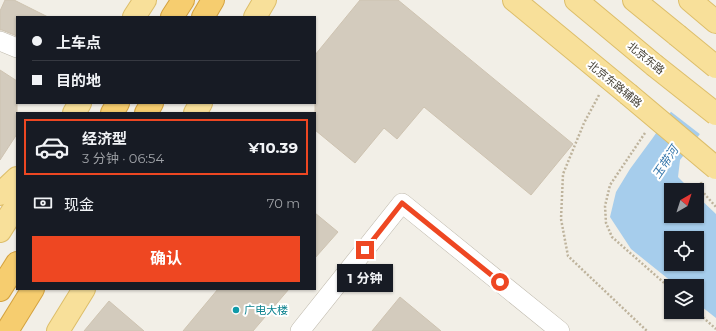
<!DOCTYPE html>
<html lang="zh">
<meta charset="utf-8">
<style>
:root{--surface:#171b24;--page:#20242c;--text:#f1f3f6;--muted:#9ea1a6;--line:#363941;--accent:#ee4722}
body{margin:0;font-family:Montserrat,"Noto Sans SC",sans-serif;background:var(--page);color:var(--text);height:100vh;display:flex;flex-direction:column;font-size:15px;white-space:nowrap}
*{box-sizing:border-box;margin:0}
p{font-size:13px;color:var(--muted)}
.icon{flex:none;width:22px;height:22px;fill:none;stroke:currentColor;stroke-width:2;stroke-linecap:round;stroke-linejoin:round}
.map{position:relative;flex:1;overflow:hidden}
.panel{position:absolute;left:16px;top:112px;width:300px;height:178px;display:flex;flex-direction:column;background:var(--surface);border-radius:0px;box-shadow:0 1px 3px #0004}
.panel>*{flex:none}
.top-card{position:absolute;left:16px;top:16px;width:300px;height:88px;border-radius:0px;box-shadow:0 1px 3px #0004;display:grid;align-content:center;height:88px;padding:0 16px;background:var(--surface)}
.needle{width:26px;rotate:39deg}
.tools{position:absolute;left:664px;top:183px;display:grid;gap:8px}
.tools a{display:grid;place-items:center;width:40px;height:40px;border-radius:0px;background:var(--surface);box-shadow:0 1px 3px #0004;font-size:20px}
.end{position:absolute;width:18px;height:18px;margin:-9px;border:5px solid #ee4722;background:#fff;box-shadow:0 0 0 2px #fff}
.from{border-radius:50%}
.bubble{position:absolute;height:28px;border-radius:0px;background:var(--surface);box-shadow:0 1px 3px #0004;font-size:13px;font-weight:700;line-height:28px;text-align:center}
.top-card b{display:flex;align-items:center;gap:14px;height:38px;font-size:15px}
.top-card b+b{border-top:1px solid var(--line)}
.top-card i{width:10px;height:10px;background:var(--text)}
ul{padding:7px 0 0;list-style:none}
li{display:flex;align-items:center;gap:12px;height:56px;margin:0 8px 6px;padding:0 8px;border:2px solid var(--line);border-radius:0px}
li div{flex:1}
li b{display:block;font-size:15px}
li em{font-style:normal;font-weight:700}
li.active{border-color:var(--accent)}
li>.icon{width:36px;height:36px;stroke-width:1.5}
.pay{display:flex;align-items:center;gap:10px;height:44px;padding:0 16px;font-size:15px}
.pay p{margin-inline-start:auto}
.action{display:flex;gap:8px;margin-top:auto;padding:8px 16px}
.action a{flex:1;height:46px;border-radius:0px;background:var(--accent);color:#fff;font-size:16px;font-weight:700;line-height:46px;text-align:center}
.map>svg:first-child{display:block}
</style>
<div class="map">
<svg width="716" height="331" viewBox="0 0 716 331">
<rect width="100%" height="100%" fill="#f2efe7"/>
<path fill="#a6cdec" fill-rule="evenodd" d="M716,47V113L680,160L678,177L691,190H671V216H697V196L716,214V318L697,303V286H677L631,249L610,217L616,192L630,169L652,139ZM671,238H697V264H671Z"/>
<path fill="#f2efe7" d="M716,45V116L701,135L670,111Z"/>
<g fill="#d3cbbd" stroke="#cec3b1">
<path d="M5,0H14L48,17H17V36L2,30H0V11Z"/>
<path d="M360,0H398L573,144L531,195L424,107L397,139L384,128L355,163L315,130V55Z"/>
<path d="M0,70L17,81V134L0,160Z"/>
<path d="M315,213L338,232L315,258Z"/>
<path d="M218,289H289L253,331H183Z"/>
<path d="M400,297L441,331H372Z"/>
<path d="M109,301L144,331H84Z"/>
</g>
<g fill="none" stroke-linecap="round" stroke-linejoin="round">
<g stroke="#bdb7aa" stroke-width="20">
<g id="minor">
<path d="M0,41L17,48"/>
<path d="M300,331L402,203L560,331"/>
</g>
</g>
<g stroke="#ddbe6a" stroke-width="24">
<g id="major">
<path d="M514,0L628,94"/>
<path d="M576,0L654,65"/>
<path d="M634,0L677,35"/>
<path d="M690,0L716,22"/>
<path d="M134,17L145,0"/>
<path d="M255,17L265,0"/>
<path d="M74,113L80,103"/>
<path d="M195,113L201,103"/>
<path d="M0,194L17,178"/>
<path d="M0,231L17,204"/>
<path d="M58,331L84,289"/>
</g>
</g>
<g stroke="#d4a23f" stroke-width="24">
<g id="highway">
<path d="M172,17L183,0"/>
<path d="M203,17L213,0"/>
<path d="M112,113L118,103"/>
<path d="M146,113L152,103"/>
<path d="M0,290L17,263"/>
<path d="M7,331L33,289"/>
</g>
</g>
<g stroke="#beb39c" stroke-width="2.5" stroke-dasharray="2 2" stroke-linecap="butt">
<path d="M599,95L584,123L563,174L561,219L568,256L647,331"/>
<path d="M645,133L610,185L605,206L606,223L612,237L671,289"/>
<path d="M701,182L702,191L716,207"/>
<path d="M697,312L716,329"/>
</g>
<use href="#minor" stroke="#fff" stroke-width="19"/>
<use href="#major" stroke="#f8e09a" stroke-width="22"/>
<use href="#highway" stroke="#f6cd6f" stroke-width="22"/>
<g stroke="#ddbe6a" stroke-width="24" stroke-linecap="butt">
<g id="major-bridge">
<path d="M677,35L716,67"/>
<path d="M654,65L716,114"/>
<path d="M628,94L716,168"/>
</g>
</g>
<use href="#major-bridge" stroke="#f8e09a" stroke-width="22"/>
</g>
<g fill="none" stroke-linecap="round" stroke-linejoin="round">
<path stroke="#ee4722" stroke-width="5" d="M365,250L402,203L500,282"/>
</g>
<circle fill="#0f9aa8" stroke="#fff" stroke-width="1.5" cx="236" cy="310" r="4"/>
<g text-anchor="middle" dominant-baseline="central" stroke-width="4" stroke-linejoin="round" paint-order="stroke">
<g font-size="11" fill="#454036" stroke="#fff">
<text transform="translate(646 58) rotate(39)">北京东路</text>
<text transform="translate(615 84) rotate(39)">北京东路辅路</text>
</g>
<g font-size="11" fill="#0d838f" stroke="#fff" text-anchor="start">
<text x="244" y="310">广电大楼</text>
</g>
<g font-size="12" font-style="italic" fill="#3576ab" stroke="#fff">
<text transform="translate(665 162) rotate(-56)">玉带河</text>
</g>
</g>
</svg>
<div class="tools">
<a><svg class="needle" viewBox="-14 -14 28 28"><path d="M0-13l5 13h-10z" fill="#e53935"/><path d="M0 13l5-13h-10z" fill="#9ea1a6"/></svg></a>
<a><svg class="icon" aria-label="locate" viewBox="0 0 24 24"><circle cx="12" cy="12" r="6"/><path d="M12 2v4M12 18v4M2 12h4M18 12h4"/></svg></a>
<a><svg class="icon" aria-label="layers" viewBox="0 0 24 24"><path d="M12 4l9 5-9 5-9-5zM3 14l9 5 9-5"/></svg></a>
</div>
<i class="end from" style="left:500px;top:282px"></i>
<i class="end" style="left:365px;top:250px"></i>
<div class="bubble" style="left:337px;top:264px;width:56px">1 分钟</div>
<div class="top-card">
<b><i class="from"></i>上车点</b>
<b><i></i>目的地</b>
</div>
<section class="panel">
<ul>
<li class="active"><svg class="icon" aria-label="car" viewBox="0 0 24 24"><path d="M5 17H2v-5l4-1 3-4h7l3 4 3 1v5h-3M9 17h6M6 11h13"/><circle cx="7" cy="17" r="2"/><circle cx="17" cy="17" r="2"/></svg><div><b>经济型</b><p>3 分钟 · 06:54</p></div><em>¥10.39</em></li>
</ul>
<div class="pay"><svg class="icon" aria-label="cash" viewBox="0 0 24 24"><path d="M3 7h18v10H3z"/><circle cx="12" cy="12" r="2"/></svg>现金<p>70 m</p></div>
<div class="action"><a>确认</a></div>
</section>
</div>
